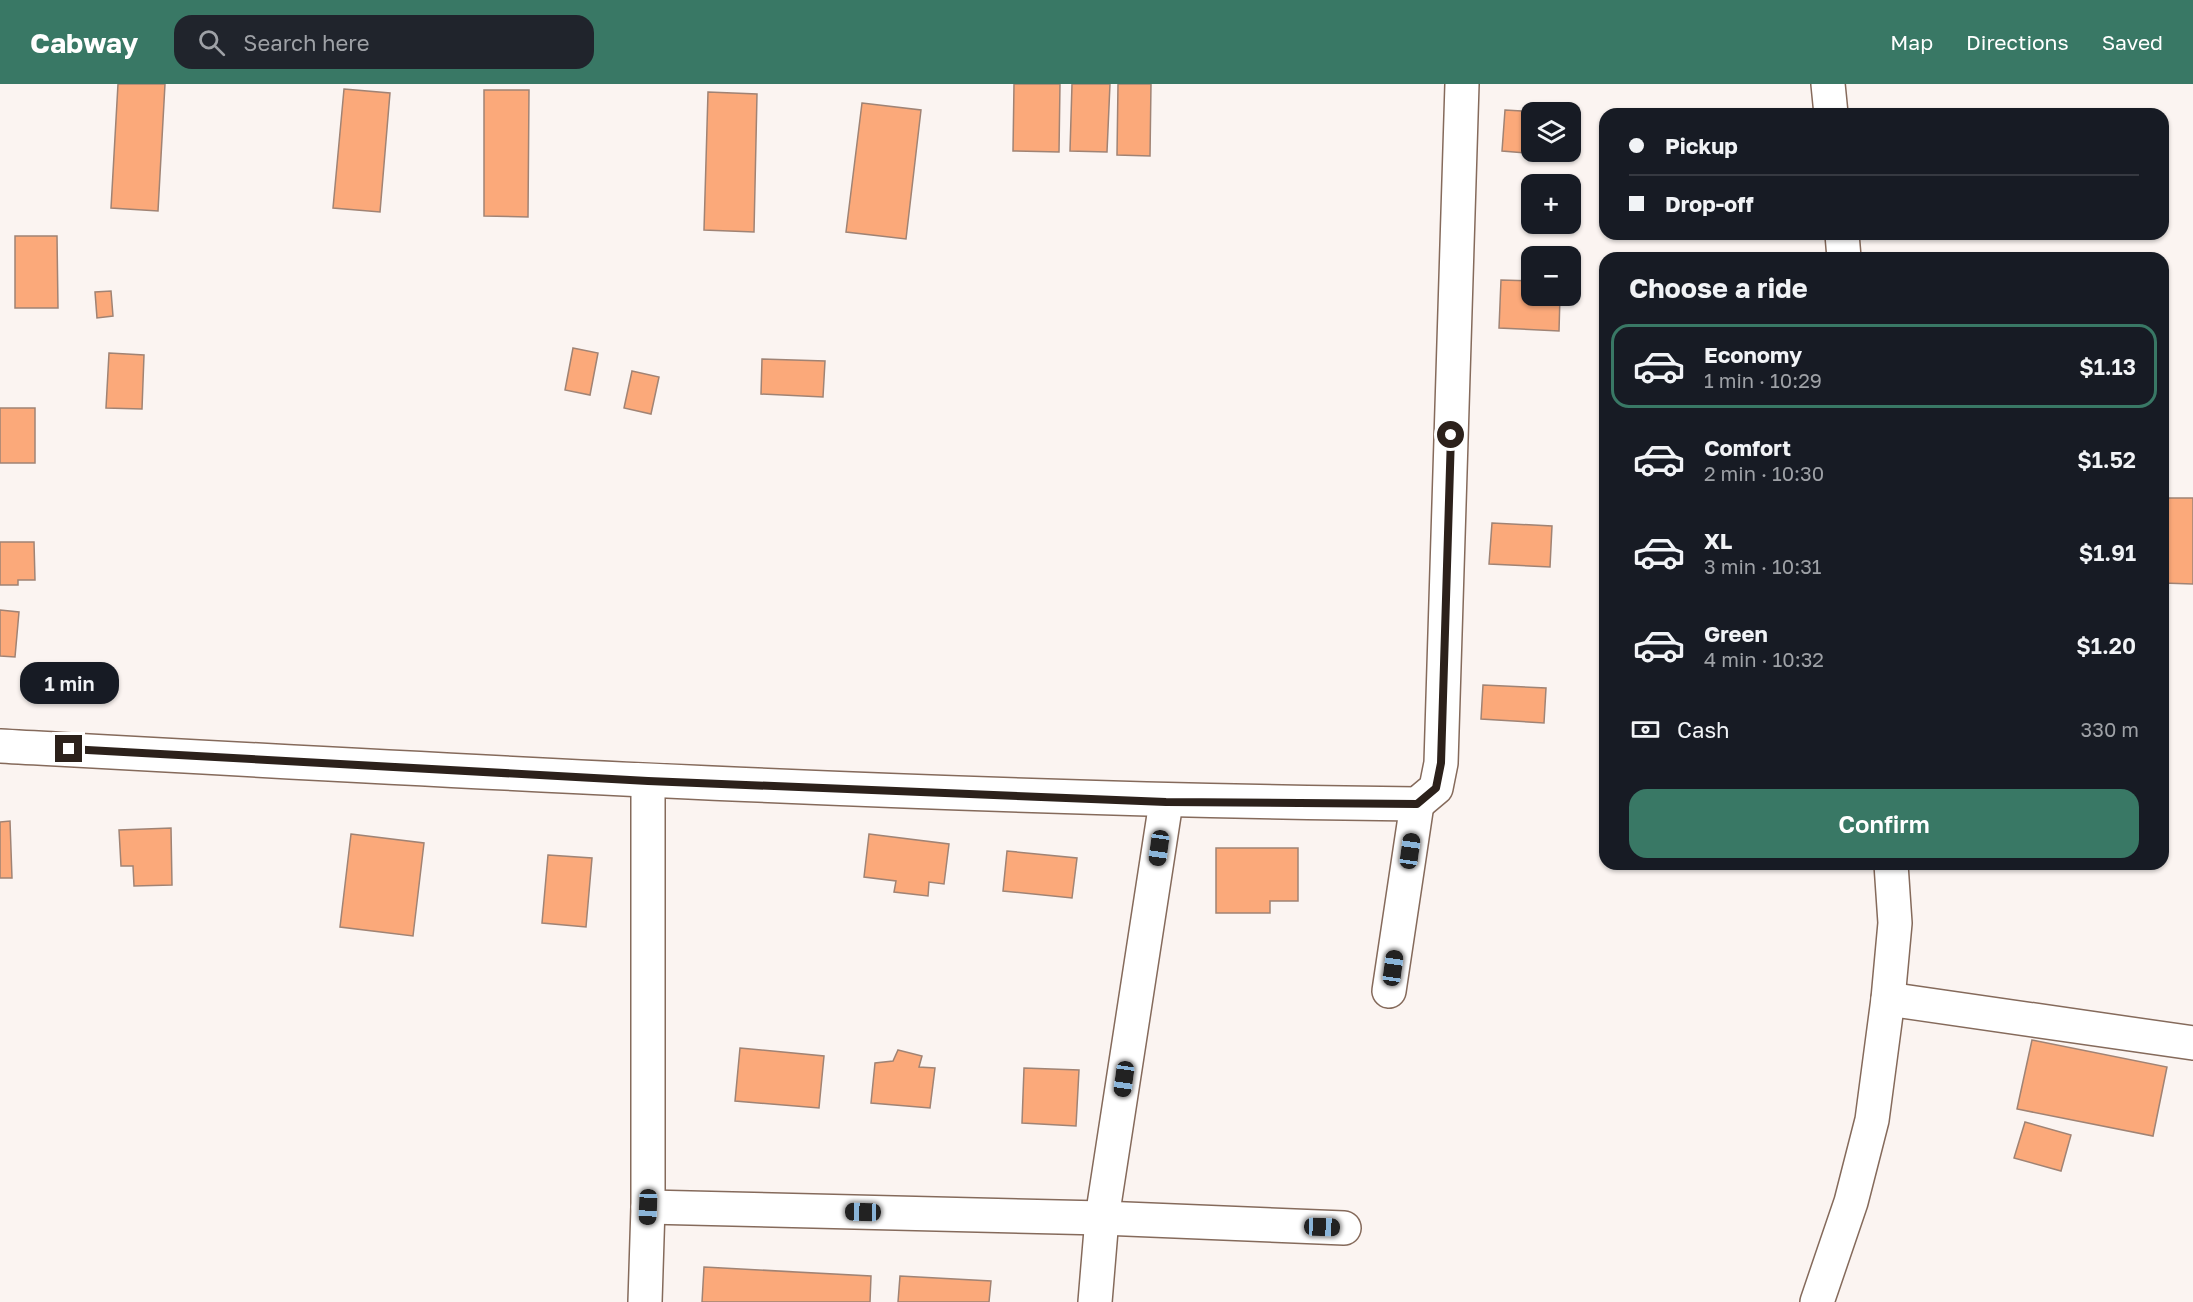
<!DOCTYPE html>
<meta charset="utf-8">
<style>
:root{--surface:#171b24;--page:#20242c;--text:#f1f3f6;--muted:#9ea1a6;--line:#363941;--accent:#397865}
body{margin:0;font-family:"Golos Text",sans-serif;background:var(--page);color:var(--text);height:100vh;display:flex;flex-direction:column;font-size:22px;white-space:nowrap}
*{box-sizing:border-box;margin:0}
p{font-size:20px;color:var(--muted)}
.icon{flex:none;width:33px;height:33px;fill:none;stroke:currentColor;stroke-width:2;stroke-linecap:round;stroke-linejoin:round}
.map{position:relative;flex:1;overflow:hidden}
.side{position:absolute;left:1599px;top:168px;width:570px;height:618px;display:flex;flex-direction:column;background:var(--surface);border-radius:18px;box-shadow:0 2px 4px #0004}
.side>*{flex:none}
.top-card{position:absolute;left:1599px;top:24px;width:570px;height:132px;border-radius:18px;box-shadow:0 2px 4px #0004;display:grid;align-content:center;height:132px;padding:0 30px;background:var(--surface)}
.buttons{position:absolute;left:1521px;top:18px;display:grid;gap:12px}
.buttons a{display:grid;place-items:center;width:60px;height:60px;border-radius:12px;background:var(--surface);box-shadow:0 2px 4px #0004;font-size:30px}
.end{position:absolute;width:27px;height:27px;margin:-14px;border:8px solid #2c211b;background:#fff;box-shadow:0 0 0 3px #fff}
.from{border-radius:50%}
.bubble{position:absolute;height:42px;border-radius:18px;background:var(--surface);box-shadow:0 2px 4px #0004;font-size:20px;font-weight:600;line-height:42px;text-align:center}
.car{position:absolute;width:18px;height:36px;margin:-18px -9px;border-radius:8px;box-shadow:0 0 4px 2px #0007;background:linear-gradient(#222 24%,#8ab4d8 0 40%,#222 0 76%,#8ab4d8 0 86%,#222 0)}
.top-card b{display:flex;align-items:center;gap:21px;height:57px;font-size:22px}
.top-card b+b{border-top:2px solid var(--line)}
.top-card i{width:15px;height:15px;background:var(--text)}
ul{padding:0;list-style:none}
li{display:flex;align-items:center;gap:18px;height:84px;margin:0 12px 9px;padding:0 18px;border:3px solid transparent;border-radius:18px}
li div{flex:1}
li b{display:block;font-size:22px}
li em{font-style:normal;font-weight:600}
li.selected{border-color:var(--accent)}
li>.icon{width:54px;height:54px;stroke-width:1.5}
h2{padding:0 30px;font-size:27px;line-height:72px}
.pay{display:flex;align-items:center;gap:15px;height:66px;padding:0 30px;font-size:22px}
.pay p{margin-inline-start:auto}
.cta{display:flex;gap:12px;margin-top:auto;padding:12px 30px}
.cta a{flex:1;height:69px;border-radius:18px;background:var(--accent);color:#fff;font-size:24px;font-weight:600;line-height:69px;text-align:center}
header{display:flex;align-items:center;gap:36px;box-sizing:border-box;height:84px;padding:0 30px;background:var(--accent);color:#fff}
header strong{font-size:28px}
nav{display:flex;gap:33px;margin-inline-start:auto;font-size:21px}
.search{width:420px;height:54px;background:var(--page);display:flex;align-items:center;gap:15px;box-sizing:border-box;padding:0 21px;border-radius:18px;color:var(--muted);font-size:22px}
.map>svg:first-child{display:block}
</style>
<header>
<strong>Cabway</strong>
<div class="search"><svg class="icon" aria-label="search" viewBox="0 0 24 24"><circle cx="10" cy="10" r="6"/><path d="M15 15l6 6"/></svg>Search here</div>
<nav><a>Map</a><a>Directions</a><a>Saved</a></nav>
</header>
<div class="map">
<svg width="2193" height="1218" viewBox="0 0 2193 1218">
<rect width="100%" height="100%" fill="#fbf4f1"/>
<g fill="#fba97a" stroke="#a08374" stroke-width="1.5">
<path d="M118,0H165L158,127L111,124Z"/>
<path d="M1014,0H1060L1059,68L1013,67Z"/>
<path d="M1072,0H1110L1107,68L1070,67Z"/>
<path d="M1118,0H1151L1150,72L1117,71Z"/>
<path d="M344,5L390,9L380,128L333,124Z"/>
<path d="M484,6H529L528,133L484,132Z"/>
<path d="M708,8L757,10L754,148L704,146Z"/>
<path d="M862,19L921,26L906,155L846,148Z"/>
<path d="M1505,26L1536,28H1532V68H1561V72L1502,67Z"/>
<path d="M15,152H57L58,224H15Z"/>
<path d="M1501,196L1532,197V212H1560L1559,247L1499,244Z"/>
<path d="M111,207L113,232L97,234L95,208Z"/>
<path d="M573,264L598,269L590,311L565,306Z"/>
<path d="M109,269L144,271L142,325L106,324Z"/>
<path d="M762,275L825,277L823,313L761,310Z"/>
<path d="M632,287L659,293L651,330L624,324Z"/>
<rect x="0" y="324" width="35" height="55"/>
<path d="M2163,414H2193V500L2163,499Z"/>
<path d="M1492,439L1552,442L1550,483L1489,480Z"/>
<path d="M0,458H34L35,496H18V501H0Z"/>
<path d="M0,526L19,528L15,573L0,572Z"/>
<path d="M1483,601L1546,604L1544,639L1481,635Z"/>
<path d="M10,737L12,794H0V738Z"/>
<path d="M171,744L172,801L134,802L133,782H121L119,746Z"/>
<path d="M351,750L424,759L413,852L340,843Z"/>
<path d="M869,750L949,760L944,800L929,798L928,812L894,808L896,797L864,793Z"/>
<path d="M1216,764H1298V817H1270V829H1216Z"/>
<path d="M1007,767L1077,774L1072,814L1003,807Z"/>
<path d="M548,771L592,774L586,843L542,839Z"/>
<path d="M2032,956L2167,983L2153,1052L2017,1025Z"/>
<path d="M740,964L824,972L819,1024L735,1017Z"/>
<path d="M898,966L922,972L919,983L935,984L930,1024L871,1019L875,979L893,977Z"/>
<path d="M1024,984L1079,986L1076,1042L1022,1039Z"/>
<path d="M2025,1038L2071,1051L2061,1087L2014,1074Z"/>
<path d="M704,1183L871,1192L870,1218H702Z"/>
<path d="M900,1192L991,1197L989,1218H898Z"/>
</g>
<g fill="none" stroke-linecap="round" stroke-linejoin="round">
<g stroke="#856a5b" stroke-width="36">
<g id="minor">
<path d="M1828,0L1831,30"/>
<path d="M1842,150L1844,174"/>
<path d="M0,662C472,688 944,715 1417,720L1436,704L1441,679L1462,0"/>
<path d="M1389,907L1417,720"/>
<path d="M1888,915L2193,959"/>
<path d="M648,1123L1102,1134L1344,1144"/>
<path d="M645,1218L648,1123V697"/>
<path d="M1095,1218L1102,1134L1166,718"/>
<path d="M1817,1218L1851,1118L1872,1036L1888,915L1895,839L1891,780"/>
</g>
</g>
<use href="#minor" stroke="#fff" stroke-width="33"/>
</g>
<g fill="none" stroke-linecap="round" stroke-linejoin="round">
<path stroke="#2c211b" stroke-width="8" d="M69,665L648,697L1166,718L1417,720L1436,704L1441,679L1451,351"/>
</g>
</svg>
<div class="buttons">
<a><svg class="icon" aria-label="layers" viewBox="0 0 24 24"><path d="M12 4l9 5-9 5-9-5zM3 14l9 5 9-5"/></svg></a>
<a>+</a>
<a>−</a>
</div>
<i class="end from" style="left:1451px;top:351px"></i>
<i class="end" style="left:69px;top:665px"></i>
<div class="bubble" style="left:20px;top:578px;width:99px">1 min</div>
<i class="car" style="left:1159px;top:764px;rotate:188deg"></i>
<i class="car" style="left:1410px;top:767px;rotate:8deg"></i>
<i class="car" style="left:1393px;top:884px;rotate:8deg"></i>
<i class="car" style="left:1124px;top:995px;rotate:188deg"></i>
<i class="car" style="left:648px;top:1123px;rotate:182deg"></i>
<i class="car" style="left:863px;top:1128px;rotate:271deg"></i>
<i class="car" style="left:1322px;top:1143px;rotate:92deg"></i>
<div class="top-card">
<b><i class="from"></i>Pickup</b>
<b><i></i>Drop-off</b>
</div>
<section class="side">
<h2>Choose a ride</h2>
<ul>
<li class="selected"><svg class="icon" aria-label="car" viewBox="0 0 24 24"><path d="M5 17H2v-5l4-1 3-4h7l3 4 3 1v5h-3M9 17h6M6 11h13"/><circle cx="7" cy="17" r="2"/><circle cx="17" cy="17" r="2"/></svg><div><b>Economy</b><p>1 min · 10:29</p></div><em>$1.13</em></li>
<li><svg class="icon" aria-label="car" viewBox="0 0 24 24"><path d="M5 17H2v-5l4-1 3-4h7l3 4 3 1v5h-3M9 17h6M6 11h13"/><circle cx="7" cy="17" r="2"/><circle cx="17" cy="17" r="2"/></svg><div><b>Comfort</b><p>2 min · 10:30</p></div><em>$1.52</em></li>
<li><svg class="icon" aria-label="car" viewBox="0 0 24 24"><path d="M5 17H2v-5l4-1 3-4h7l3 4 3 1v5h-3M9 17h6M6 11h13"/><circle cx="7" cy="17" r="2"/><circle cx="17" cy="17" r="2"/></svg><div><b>XL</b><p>3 min · 10:31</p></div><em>$1.91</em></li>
<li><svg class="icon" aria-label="car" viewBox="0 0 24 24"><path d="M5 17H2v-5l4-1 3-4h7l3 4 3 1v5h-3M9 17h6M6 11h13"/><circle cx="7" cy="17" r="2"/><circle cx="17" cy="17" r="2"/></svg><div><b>Green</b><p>4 min · 10:32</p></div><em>$1.20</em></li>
</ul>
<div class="pay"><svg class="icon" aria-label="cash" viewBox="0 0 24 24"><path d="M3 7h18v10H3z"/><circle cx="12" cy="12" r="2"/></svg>Cash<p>330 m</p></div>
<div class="cta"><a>Confirm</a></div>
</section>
</div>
